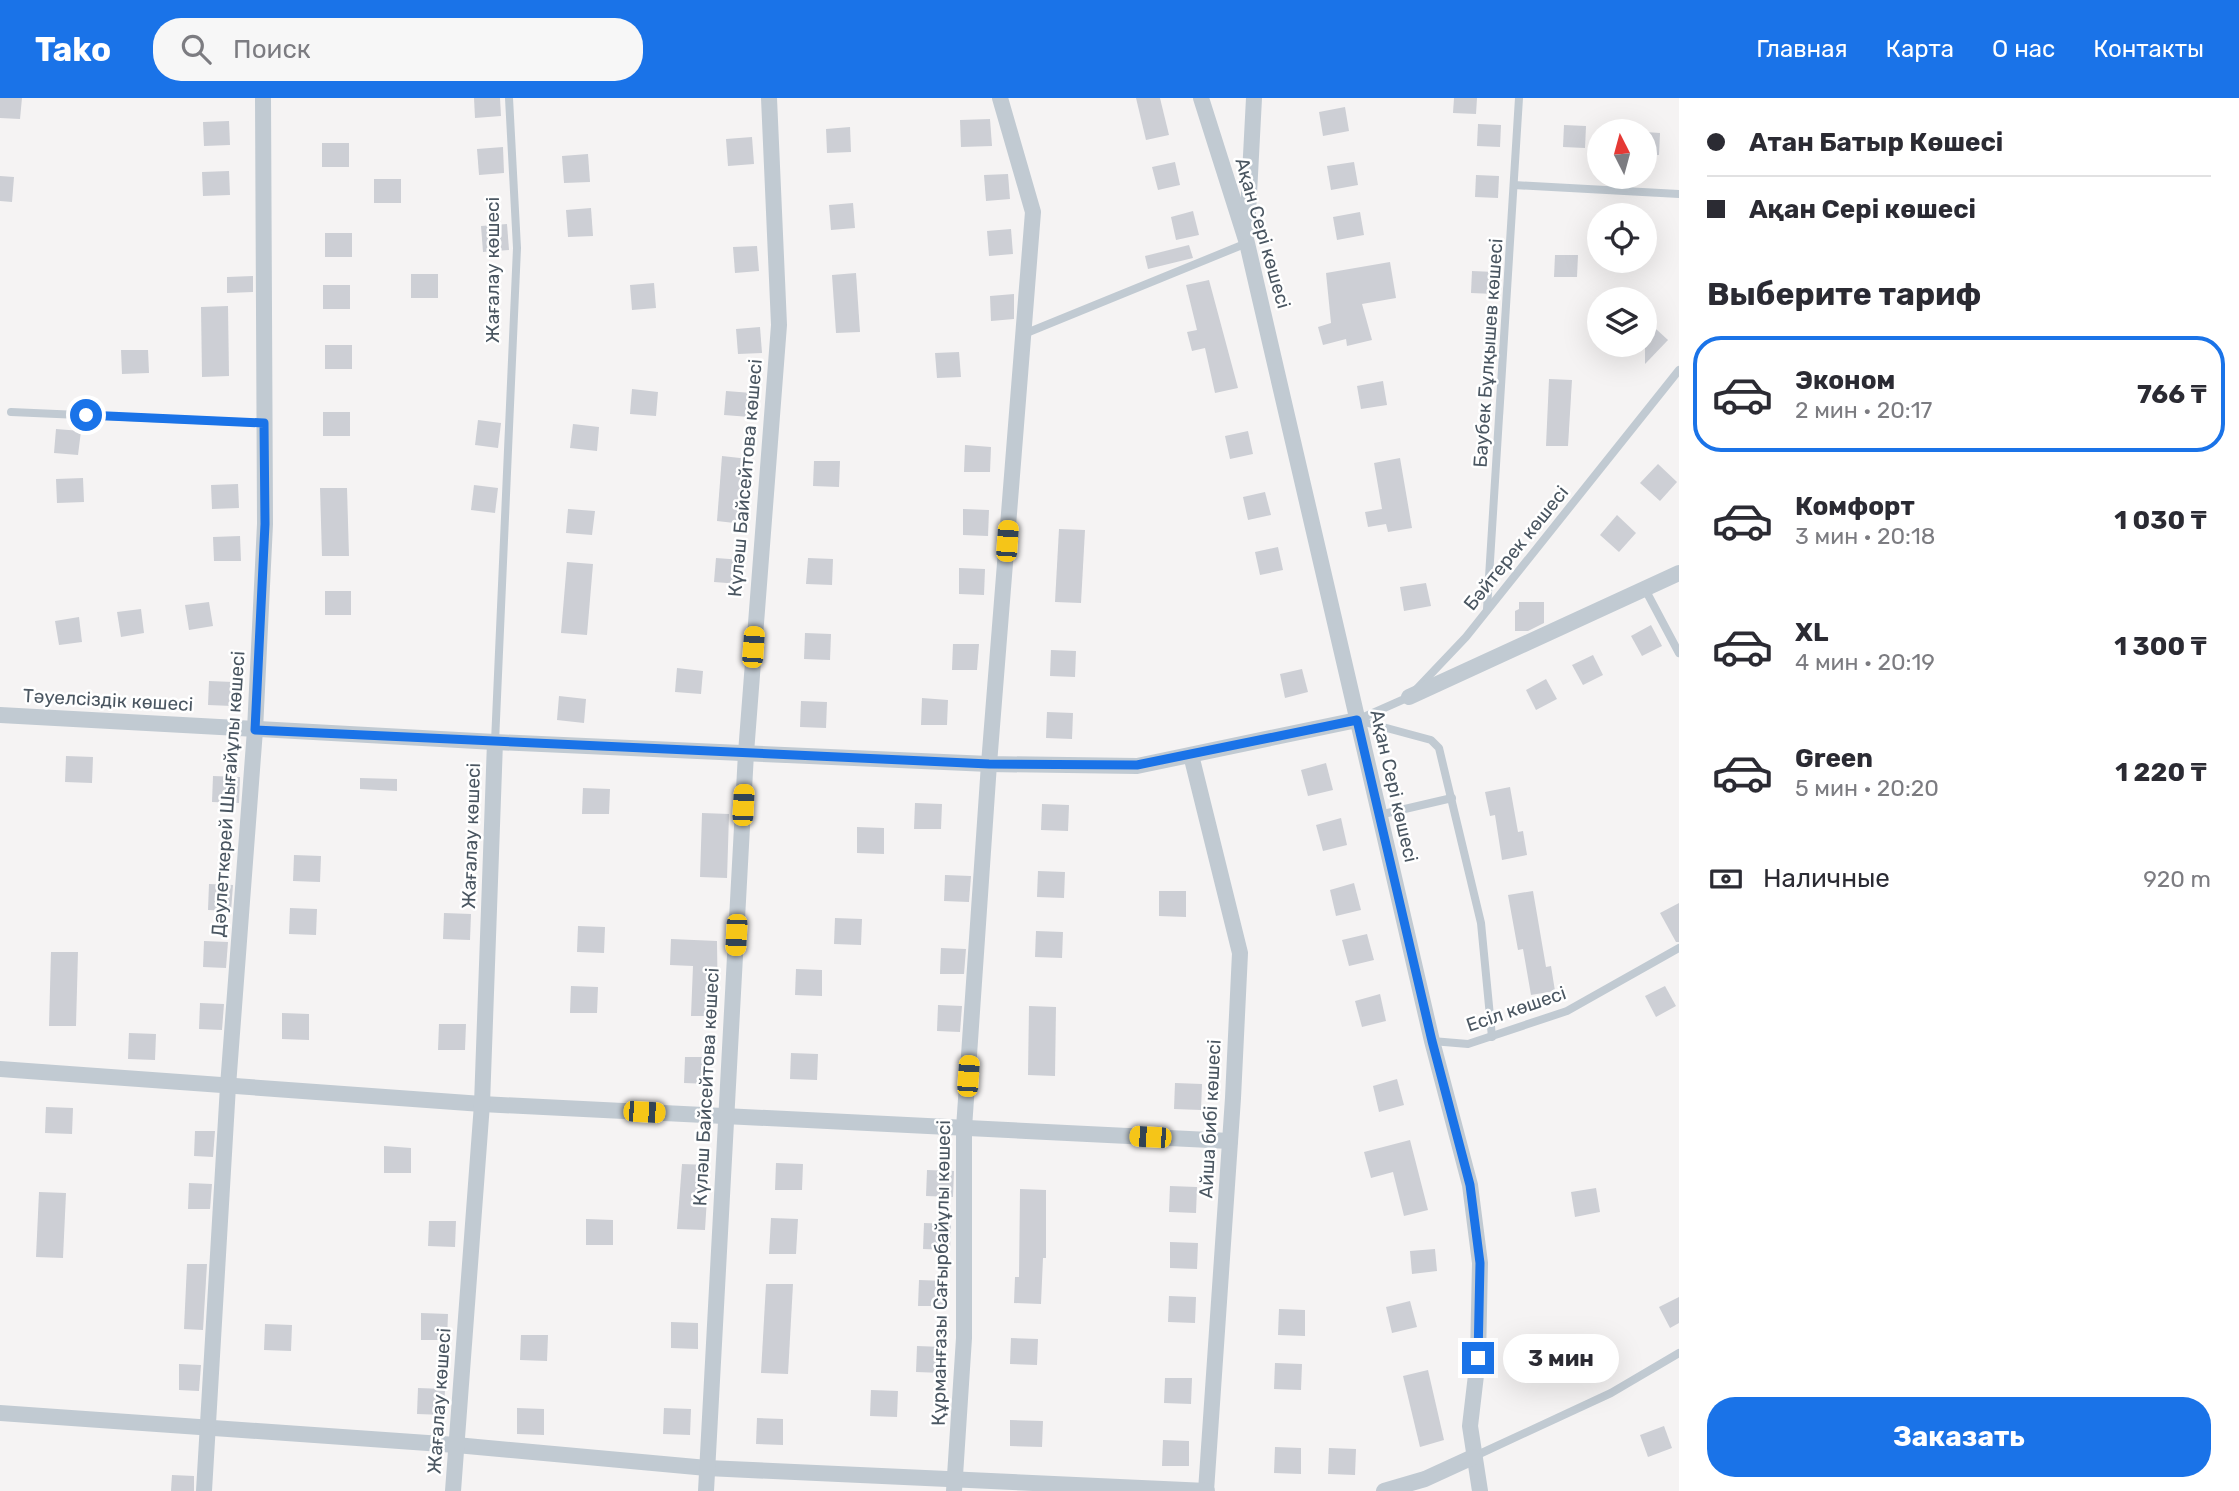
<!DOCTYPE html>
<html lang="ru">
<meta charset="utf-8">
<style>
:root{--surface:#fff;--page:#f7f7f7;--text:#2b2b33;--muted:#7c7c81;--line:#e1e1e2;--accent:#1a73e8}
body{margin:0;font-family:Rubik,sans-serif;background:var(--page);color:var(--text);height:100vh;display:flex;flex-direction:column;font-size:26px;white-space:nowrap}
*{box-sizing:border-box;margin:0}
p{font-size:23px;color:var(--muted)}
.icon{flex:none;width:38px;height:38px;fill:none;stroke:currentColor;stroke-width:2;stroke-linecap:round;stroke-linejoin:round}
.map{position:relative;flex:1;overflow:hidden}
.panel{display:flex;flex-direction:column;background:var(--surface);width:560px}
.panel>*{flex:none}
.top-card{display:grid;align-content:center;height:154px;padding:0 28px;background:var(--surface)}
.needle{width:46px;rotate:354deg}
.buttons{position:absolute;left:1587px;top:21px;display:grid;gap:14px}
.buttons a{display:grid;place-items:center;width:70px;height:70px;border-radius:50%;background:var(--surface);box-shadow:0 7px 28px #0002;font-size:35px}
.end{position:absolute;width:32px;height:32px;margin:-16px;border:9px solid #1a73e8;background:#fff;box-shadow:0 0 0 4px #fff}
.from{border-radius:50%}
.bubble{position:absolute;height:49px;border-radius:24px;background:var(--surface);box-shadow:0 7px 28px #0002;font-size:23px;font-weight:700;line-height:49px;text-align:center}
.car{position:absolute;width:21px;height:42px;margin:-21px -10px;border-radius:9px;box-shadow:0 0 5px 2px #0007;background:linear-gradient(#f5c518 24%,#345 0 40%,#f5c518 0 76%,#345 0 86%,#f5c518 0)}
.top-card b{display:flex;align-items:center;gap:24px;height:66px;font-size:26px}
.top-card b+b{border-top:2px solid var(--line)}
.top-card i{width:18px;height:18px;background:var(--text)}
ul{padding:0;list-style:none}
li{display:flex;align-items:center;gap:21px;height:116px;margin:0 14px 10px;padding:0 14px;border:4px solid transparent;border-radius:28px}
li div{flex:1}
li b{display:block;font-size:26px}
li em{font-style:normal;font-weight:700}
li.selected{border-color:var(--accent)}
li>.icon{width:63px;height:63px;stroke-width:1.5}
h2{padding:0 28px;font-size:32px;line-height:84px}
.pay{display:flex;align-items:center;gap:18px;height:77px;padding:0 28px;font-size:26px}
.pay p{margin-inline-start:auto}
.action{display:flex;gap:14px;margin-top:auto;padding:14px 28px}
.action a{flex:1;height:80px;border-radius:28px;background:var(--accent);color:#fff;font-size:28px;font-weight:700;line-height:80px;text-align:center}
header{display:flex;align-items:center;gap:42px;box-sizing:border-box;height:98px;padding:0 35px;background:var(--accent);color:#fff}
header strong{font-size:33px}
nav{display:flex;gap:38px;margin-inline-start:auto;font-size:24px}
.search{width:490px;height:63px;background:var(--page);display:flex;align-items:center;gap:18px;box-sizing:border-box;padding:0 24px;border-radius:28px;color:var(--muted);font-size:26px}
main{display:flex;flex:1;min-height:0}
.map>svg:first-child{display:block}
</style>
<header>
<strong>Tako</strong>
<div class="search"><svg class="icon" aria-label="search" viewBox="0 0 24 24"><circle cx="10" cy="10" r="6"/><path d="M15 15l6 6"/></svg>Поиск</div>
<nav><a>Главная</a><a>Карта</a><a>О нас</a><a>Контакты</a></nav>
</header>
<main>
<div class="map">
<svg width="1679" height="1393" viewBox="0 0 1679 1393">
<rect width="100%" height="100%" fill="#f5f3f3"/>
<g fill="#cdcfd5">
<path d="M0,0H22L20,21L0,20Z"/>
<path d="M474,0H500L501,18L475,20Z"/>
<path d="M1136,0H1160L1169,37L1146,42Z"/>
<path d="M1454,0H1477L1476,16L1453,15Z"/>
<path d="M1345,9L1349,33L1323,38L1319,14Z"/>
<path d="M990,21L992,48L961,49L960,22Z"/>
<path d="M229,23L230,47L204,48L203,24Z"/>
<path d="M1478,26L1501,27L1500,49L1477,48Z"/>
<path d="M1564,27L1586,28L1585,50L1563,49Z"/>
<path d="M850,29L851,54L827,55L826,31Z"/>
<path d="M1645,34L1660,35L1659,57H1645Z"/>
<path d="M752,39L754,66L728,68L726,41Z"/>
<rect x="322" y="45" width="27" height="24"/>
<path d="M503,49L504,75L479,77L477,51Z"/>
<path d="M588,56L590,84L564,85L562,58Z"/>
<path d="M1175,64L1180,87L1158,92L1152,69Z"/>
<path d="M1354,64L1358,87L1331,92L1327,68Z"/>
<path d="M229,73L230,97L203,98L202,74Z"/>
<path d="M1008,76L1010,101L986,103L984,77Z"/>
<path d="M1476,77L1499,78L1498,100L1475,99Z"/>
<path d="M0,78L14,79L12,104L0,103Z"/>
<rect x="374" y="81" width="27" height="24"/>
<path d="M853,105L855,130L831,132L829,107Z"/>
<path d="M591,110L593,138L568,139L566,112Z"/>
<path d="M1193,113L1199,137L1176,142L1171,119Z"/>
<path d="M1360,114L1364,137L1337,142L1333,119Z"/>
<path d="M507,126L509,152L483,154L481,128Z"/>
<path d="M1011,131L1013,156L989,158L987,133Z"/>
<rect x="325" y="135" width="27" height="24"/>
<path d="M1189,147L1193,160L1148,171L1145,158Z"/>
<path d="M757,148L759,173L735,175L733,149Z"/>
<path d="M1555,157H1578L1577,179H1554Z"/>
<path d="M1390,164L1396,200L1362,206L1372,242L1347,248L1346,241L1323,247L1318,229L1331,225L1326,175Z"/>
<path d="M1472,173L1495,174L1494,196L1471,195Z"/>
<path d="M856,175L860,234L836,235L832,177Z"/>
<rect x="411" y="176" width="27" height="24"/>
<path d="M253,178V194L227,195V179Z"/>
<path d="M1209,182L1238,290L1215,295L1205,250L1192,253L1187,234L1197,232L1186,187Z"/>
<path d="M654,185L656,210L632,212L630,187Z"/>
<rect x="323" y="187" width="27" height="24"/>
<path d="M1014,196V221L991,223L990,198Z"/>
<path d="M228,208L229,278L202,279L201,209Z"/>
<path d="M1645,221L1668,242L1645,266Z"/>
<path d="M760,229L762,255L738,256L736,231Z"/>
<rect x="325" y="247" width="27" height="24"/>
<path d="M121,252H148L149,275L122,276Z"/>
<path d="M959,254L961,279L937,280L935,255Z"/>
<path d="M1549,281L1572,282L1568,348H1546Z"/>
<path d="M1383,283L1387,307L1361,311L1357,288Z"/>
<path d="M632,291L658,294L656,318L630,316Z"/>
<path d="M726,293L752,295L750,319L724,317Z"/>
<rect x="323" y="314" width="27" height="24"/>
<path d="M478,322L501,325L498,350L475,347Z"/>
<path d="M573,326L599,329L597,353L570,350Z"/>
<path d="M56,331L81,333L78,357L54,355Z"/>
<path d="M1248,333L1253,356L1230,361L1225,338Z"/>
<path d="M965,347L991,349L990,374H964Z"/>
<path d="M722,358L749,361L743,426L717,423Z"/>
<path d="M1400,360L1412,430L1388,434L1386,426L1368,429L1365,414L1382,411L1374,365Z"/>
<path d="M814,363H840L839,389L813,388Z"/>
<path d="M1658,366L1677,384L1660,403L1640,385Z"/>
<path d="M83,380L84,404L57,405L56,381Z"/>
<path d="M238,386L239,410L212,411L211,387Z"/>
<path d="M474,387L498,390L495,415L471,412Z"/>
<path d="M320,390H347L349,458H322Z"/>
<path d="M1265,394L1271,417L1248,422L1243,399Z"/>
<path d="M568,411L595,413L592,437L566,435Z"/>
<path d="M963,411L989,412L988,438L963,437Z"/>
<path d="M1617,417L1636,435L1619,454L1600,437Z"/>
<path d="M1059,431L1085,432L1081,505L1055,504Z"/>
<path d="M240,438L241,463H214L213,439Z"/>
<path d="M1278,449L1283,472L1260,477L1255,454Z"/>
<path d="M716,460L743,462L740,486L714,484Z"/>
<path d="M808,460L833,461L832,487L806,486Z"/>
<path d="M567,464L593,466L587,537L561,535Z"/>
<path d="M959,470L985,471L984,497L959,496Z"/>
<path d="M1426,485L1431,508L1404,513L1400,489Z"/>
<rect x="325" y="493" width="26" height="24"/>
<path d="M209,504L213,528L189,532L185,507Z"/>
<path d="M1519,504H1544V525L1528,533H1515V513L1519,511Z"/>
<path d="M141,511L144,535L121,539L117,514Z"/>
<path d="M79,519L82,544L59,547L55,523Z"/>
<path d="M1651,527L1662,548L1642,558L1631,538Z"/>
<path d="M805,535L831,536L830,562L804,561Z"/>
<path d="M953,546H979L977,572H952Z"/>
<path d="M1051,552L1076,553L1075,579L1050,578Z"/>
<path d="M1593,557L1603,577L1583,587L1572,567Z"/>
<path d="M677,570L703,573L701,596L675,594Z"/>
<path d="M1302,571L1308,594L1285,600L1280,576Z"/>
<path d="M1546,581L1557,601L1536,612L1526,592Z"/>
<path d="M209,583L233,584L232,608L208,607Z"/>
<path d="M559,598L586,601L584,625L557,622Z"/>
<path d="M922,600L948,602L947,627H921Z"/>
<path d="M801,603L827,604L826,630L800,629Z"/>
<path d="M1047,614L1073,615L1072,641L1046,640Z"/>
<path d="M66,658L93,659L92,685L65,684Z"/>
<path d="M1326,665L1333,692L1308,698L1301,672Z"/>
<path d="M213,678L240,679L239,705L212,704Z"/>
<path d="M360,680L397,681V693L360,691Z"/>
<path d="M1510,689L1518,734L1523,733L1527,757L1502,762L1495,717L1490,718L1485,694Z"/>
<path d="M583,690L610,691L609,716H582Z"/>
<path d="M915,705L942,706L941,731H914Z"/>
<path d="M1042,706L1069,707L1068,733L1041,732Z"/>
<path d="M702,715L729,716L727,780L700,779Z"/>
<path d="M1341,720L1347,747L1323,753L1316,727Z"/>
<path d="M857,729L884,730V756L857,755Z"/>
<path d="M294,757L321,758L320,784L293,783Z"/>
<path d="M1038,773L1065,774L1064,800L1037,799Z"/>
<path d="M945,777L971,778L969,804L944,803Z"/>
<path d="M1354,785L1361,812L1336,818L1330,792Z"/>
<path d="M209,786L233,787L231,813L208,812Z"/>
<path d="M1159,793H1186V819L1159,818Z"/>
<path d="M1533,793L1546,869L1551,868L1555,893L1531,897L1523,851L1518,852L1508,797Z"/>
<path d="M1679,805V844H1676L1660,815Z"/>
<path d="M290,810L317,811L316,837L289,836Z"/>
<path d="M444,815L471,816L470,842L443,841Z"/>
<path d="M835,820L862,821L861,847L834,846Z"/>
<path d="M578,828L605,829L604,855L577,854Z"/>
<path d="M1036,833L1063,834L1062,860L1035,859Z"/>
<path d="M1367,836L1374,862L1349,868L1342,842Z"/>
<path d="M671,841L717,843L718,918H691L693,868L670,867Z"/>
<path d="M204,843L228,844L226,870L203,869Z"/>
<path d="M941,850L966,851L964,876H940Z"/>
<path d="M51,854H78L76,928H49Z"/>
<path d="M796,871L822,872V898L795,897Z"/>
<path d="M571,888L598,889L597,915H570Z"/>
<path d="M1665,888L1676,908L1656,919L1645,898Z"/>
<path d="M1380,896L1386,923L1362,929L1355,903Z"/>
<path d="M200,905L224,906L222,932L199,931Z"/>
<path d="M938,907L962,908L960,934L937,933Z"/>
<path d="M1029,908L1056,909L1055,978L1028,977Z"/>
<path d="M282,915L309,916V942L282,941Z"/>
<path d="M439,926H466L465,952H438Z"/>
<path d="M129,935L156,936L155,962L128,961Z"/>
<path d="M791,955L818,956L817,982L790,981Z"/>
<path d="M685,959H712L711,986L684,985Z"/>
<path d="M1397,981L1404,1007L1379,1014L1373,988Z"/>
<path d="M1175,985L1202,986L1201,1012L1174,1011Z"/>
<path d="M46,1009L73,1010L72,1036L45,1035Z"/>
<path d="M195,1033H215L213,1059L194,1058Z"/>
<path d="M1410,1042L1428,1112L1404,1118L1393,1074L1371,1080L1364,1054Z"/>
<path d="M384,1048L411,1050V1075H384Z"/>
<path d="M776,1065L803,1066L802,1092H775Z"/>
<path d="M682,1066L709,1067L705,1132L677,1131Z"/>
<path d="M927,1072L954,1073L953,1099L926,1098Z"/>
<path d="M189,1085L212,1086L210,1111H188Z"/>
<path d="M1170,1088L1197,1089L1196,1115L1169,1114Z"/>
<path d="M1596,1090L1600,1114L1575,1119L1571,1094Z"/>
<path d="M1020,1091L1046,1092V1160H1043L1041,1206L1014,1205L1015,1179H1019Z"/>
<path d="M39,1094L66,1095L63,1160L36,1159Z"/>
<path d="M771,1120L798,1121L796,1156H769Z"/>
<path d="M586,1121L613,1122V1147H586Z"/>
<path d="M429,1123H456L455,1149L428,1148Z"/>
<path d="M924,1125L951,1126L950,1152L923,1151Z"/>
<path d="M1170,1144L1198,1145L1197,1171L1170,1170Z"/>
<path d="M1435,1151L1437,1173L1412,1176L1410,1153Z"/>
<path d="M187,1166H207L203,1232L184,1231Z"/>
<path d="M919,1182L946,1183L945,1208H918Z"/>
<path d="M766,1186H793L788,1276L761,1275Z"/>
<path d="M1169,1198L1196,1199L1195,1225L1168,1224Z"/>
<path d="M1679,1199V1225L1670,1230L1659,1209Z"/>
<path d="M1410,1203L1417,1229L1392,1235L1386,1209Z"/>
<path d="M1279,1211L1305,1212V1238L1278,1237Z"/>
<path d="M421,1215L448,1216L447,1242H421Z"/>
<path d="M671,1224L698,1225V1251L671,1250Z"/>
<path d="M265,1226L292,1227L291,1253L264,1252Z"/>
<path d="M521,1237H548L547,1263L520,1262Z"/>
<path d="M1011,1240L1038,1241L1037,1267L1010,1266Z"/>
<path d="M917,1248L943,1249V1275L916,1274Z"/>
<path d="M1275,1265L1302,1266L1301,1292L1274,1291Z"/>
<path d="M179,1266L201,1267L199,1293L179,1292Z"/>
<path d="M1428,1272L1444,1342L1420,1349L1403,1278Z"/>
<path d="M1165,1280H1192L1191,1306L1164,1305Z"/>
<path d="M418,1290L445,1291L444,1317L417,1316Z"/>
<path d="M871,1292L898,1293L897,1319L870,1318Z"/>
<path d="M517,1310L544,1311V1337L517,1336Z"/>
<path d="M664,1310L691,1311L690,1337L663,1336Z"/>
<path d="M757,1320L783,1321V1347L756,1346Z"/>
<path d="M1010,1322L1043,1323L1042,1349L1010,1348Z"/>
<path d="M1664,1328L1672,1350L1648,1359L1640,1337Z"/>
<path d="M1163,1342L1189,1343V1368H1162Z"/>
<path d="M1275,1349L1301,1350V1376L1274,1375Z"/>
<path d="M1329,1350L1356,1351L1355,1377L1328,1376Z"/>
<path d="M172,1377L194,1378V1393H171Z"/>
</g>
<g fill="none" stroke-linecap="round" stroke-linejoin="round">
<g stroke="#c1cad2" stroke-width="8">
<path d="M1514,87L1679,96"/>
<path d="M1024,236L1247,145"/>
<path d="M11,314L264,325"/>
<path d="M1646,493L1679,555"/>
<path d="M1487,511L1519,0"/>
<path d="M1357,622L1409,599L1466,539L1679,272"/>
<path d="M1357,622L1431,642L1439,650L1481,825L1492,939"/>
<path d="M495,644L517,150L509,0"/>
<path d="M1379,717L1452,700"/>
<path d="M1432,943L1468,946L1567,913L1679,850"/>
<path d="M1473,1359L1611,1295L1679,1255"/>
</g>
<g stroke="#c1cad2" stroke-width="16">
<path d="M1201,0L1247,145L1432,943L1470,1087L1480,1165L1478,1260L1470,1328L1480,1393"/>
<path d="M1247,134L1254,0"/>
<path d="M1409,599L1679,475"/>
<path d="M0,617L495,644L989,666L1137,668L1357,622"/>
<path d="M1191,657L1240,855L1233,1000L1206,1393"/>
<path d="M0,971L482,1006L1230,1043"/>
<path d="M0,1315L456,1347L707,1370L1207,1393"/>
<path d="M204,1393L228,988L255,632L265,426L263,0"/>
<path d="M453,1393L482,1006L495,644"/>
<path d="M706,1393L746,655L779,227L769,0"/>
<path d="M954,1393L964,1240V1030L989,666L1033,114L1000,0"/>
<path d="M1384,1393L1425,1381L1473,1359"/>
</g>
</g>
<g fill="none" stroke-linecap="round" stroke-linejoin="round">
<path stroke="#1a73e8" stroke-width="9" d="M86,317L264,325L265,426L255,632L989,666L1137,667L1357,622L1432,943L1470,1087L1480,1165L1478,1260"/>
</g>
<g text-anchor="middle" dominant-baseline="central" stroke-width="5" stroke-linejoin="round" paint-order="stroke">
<g font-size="19" fill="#4a5661" stroke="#fff">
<text transform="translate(1263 135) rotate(74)">Ақан Сері көшесі</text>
<text transform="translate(492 172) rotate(-90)">Жағалау көшесі</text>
<text transform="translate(1488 255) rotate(-86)">Баубек Бұлқышев көшесі</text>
<text transform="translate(745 380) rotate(-85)">Күләш Байсейтова көшесі</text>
<text transform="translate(1516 450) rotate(-51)">Бәйтерек көшесі</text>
<text transform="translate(108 602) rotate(3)">Тәуелсіздік көшесі</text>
<text transform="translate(1394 688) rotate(77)">Ақан Сері көшесі</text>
<text transform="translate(228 696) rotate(-86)">Дәулеткерей Шығайұлы көшесі</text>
<text transform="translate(471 738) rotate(-88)">Жағалау көшесі</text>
<text transform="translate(1516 911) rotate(-19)">Есіл көшесі</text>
<text transform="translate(706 989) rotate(-87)">Күләш Байсейтова көшесі</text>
<text transform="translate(1210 1021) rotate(-87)">Айша бибі көшесі</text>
<text transform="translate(941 1175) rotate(-89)">Құрманғазы Сағырбайұлы көшесі</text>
<text transform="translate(439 1303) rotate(-86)">Жағалау көшесі</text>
</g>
</g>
</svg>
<div class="buttons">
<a><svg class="needle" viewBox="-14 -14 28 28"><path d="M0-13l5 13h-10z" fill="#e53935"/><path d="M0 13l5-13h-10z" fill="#7c7c81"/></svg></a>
<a><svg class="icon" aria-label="locate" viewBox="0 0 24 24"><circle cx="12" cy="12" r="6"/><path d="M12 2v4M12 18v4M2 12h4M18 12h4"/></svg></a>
<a><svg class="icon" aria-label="layers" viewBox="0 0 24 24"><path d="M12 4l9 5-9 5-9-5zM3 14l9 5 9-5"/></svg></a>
</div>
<i class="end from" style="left:86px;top:317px"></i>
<i class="end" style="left:1478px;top:1260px"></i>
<div class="bubble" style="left:1503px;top:1236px;width:116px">3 мин</div>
<i class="car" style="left:1007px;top:443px;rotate:4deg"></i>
<i class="car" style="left:753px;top:549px;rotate:4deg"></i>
<i class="car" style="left:743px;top:707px;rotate:3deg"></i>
<i class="car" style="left:736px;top:837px;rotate:183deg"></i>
<i class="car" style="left:968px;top:978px;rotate:4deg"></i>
<i class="car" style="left:644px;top:1014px;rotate:93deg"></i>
<i class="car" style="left:1150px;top:1039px;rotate:273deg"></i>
</div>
<section class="panel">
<div class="top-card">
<b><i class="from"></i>Атан Батыр Көшесі</b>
<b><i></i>Ақан Сері көшесі</b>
</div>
<h2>Выберите тариф</h2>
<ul>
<li class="selected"><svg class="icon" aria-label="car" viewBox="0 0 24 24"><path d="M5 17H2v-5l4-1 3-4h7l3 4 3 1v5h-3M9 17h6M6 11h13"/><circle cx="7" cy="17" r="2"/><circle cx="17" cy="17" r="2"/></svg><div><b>Эконом</b><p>2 мин · 20:17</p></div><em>766 ₸</em></li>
<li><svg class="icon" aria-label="car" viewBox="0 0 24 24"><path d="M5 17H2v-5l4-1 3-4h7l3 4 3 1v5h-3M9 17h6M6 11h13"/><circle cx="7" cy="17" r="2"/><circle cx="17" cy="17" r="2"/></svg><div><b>Комфорт</b><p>3 мин · 20:18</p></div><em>1 030 ₸</em></li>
<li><svg class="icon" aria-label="car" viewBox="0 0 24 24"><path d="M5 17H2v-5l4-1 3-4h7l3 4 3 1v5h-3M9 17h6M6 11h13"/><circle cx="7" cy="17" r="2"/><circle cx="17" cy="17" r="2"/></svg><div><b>XL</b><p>4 мин · 20:19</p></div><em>1 300 ₸</em></li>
<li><svg class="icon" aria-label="car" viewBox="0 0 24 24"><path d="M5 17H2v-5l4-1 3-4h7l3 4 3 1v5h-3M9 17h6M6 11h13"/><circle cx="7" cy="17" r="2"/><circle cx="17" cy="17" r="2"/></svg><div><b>Green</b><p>5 мин · 20:20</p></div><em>1 220 ₸</em></li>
</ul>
<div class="pay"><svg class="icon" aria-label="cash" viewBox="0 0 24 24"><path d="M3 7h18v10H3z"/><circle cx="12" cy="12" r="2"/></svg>Наличные<p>920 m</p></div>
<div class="action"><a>Заказать</a></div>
</section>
</main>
